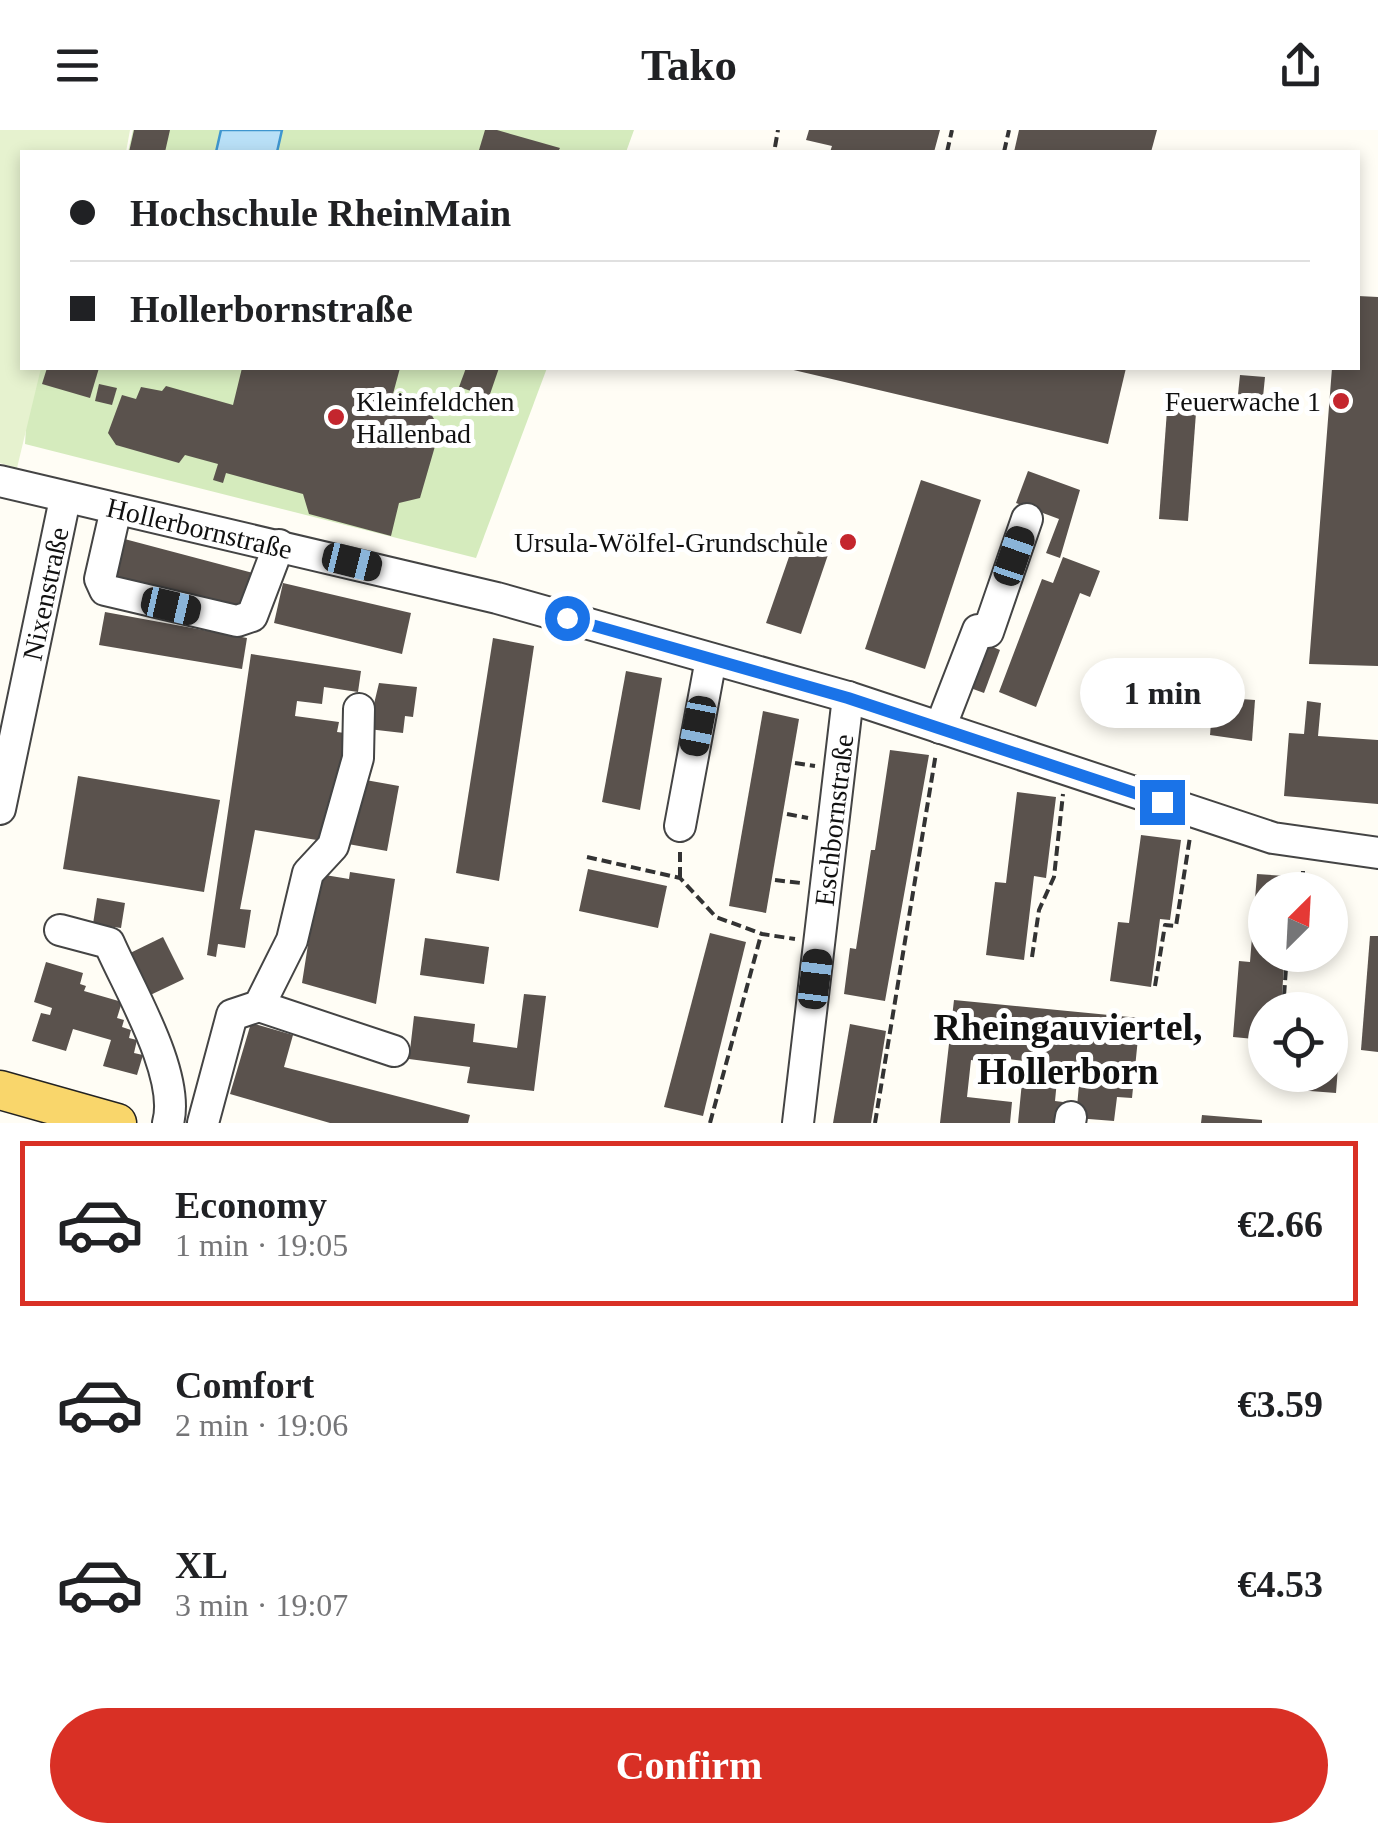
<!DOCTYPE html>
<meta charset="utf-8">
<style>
:root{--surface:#fff;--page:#f2f2f2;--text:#202124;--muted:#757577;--line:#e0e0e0;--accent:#d93025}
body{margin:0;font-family:Georgia,serif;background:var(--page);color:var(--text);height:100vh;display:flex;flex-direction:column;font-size:38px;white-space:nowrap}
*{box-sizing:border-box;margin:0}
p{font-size:32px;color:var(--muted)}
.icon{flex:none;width:55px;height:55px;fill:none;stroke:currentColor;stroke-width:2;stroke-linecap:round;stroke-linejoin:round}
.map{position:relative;height:993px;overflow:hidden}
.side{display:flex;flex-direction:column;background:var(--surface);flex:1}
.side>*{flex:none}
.hud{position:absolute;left:20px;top:20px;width:1340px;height:220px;border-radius:0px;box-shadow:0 5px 15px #0003;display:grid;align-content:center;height:220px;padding:0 50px;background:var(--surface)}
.needle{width:65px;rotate:24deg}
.fabs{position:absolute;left:1248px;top:742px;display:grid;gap:20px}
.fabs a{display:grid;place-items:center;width:100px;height:100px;border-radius:50%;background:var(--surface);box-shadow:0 5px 15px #0003;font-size:50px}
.end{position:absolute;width:45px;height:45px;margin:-22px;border:12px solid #1a73e8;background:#fff;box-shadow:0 0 0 5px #fff}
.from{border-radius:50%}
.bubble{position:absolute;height:70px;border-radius:35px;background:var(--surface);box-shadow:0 5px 15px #0003;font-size:32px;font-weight:600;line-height:70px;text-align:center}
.car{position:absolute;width:30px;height:60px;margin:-30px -15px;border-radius:12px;box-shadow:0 0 8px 2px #0007;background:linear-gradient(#222 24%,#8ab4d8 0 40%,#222 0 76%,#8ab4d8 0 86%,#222 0)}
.hud b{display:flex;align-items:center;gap:35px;height:95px;font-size:38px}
.hud b+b{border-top:2px solid var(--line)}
.hud i{width:25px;height:25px;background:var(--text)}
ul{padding:18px 0 0;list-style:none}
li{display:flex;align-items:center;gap:30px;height:165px;margin:0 20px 15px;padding:0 30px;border:5px solid transparent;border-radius:0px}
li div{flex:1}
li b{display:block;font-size:38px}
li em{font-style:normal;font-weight:600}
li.selected{border-color:var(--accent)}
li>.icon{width:90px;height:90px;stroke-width:1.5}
.primary-button{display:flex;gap:20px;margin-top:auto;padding:20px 50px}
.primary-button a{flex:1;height:115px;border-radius:60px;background:var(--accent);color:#fff;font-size:40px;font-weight:600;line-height:115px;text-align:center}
header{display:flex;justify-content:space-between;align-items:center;height:130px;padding:0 50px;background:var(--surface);font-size:45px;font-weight:600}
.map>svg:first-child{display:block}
</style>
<header><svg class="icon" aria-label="menu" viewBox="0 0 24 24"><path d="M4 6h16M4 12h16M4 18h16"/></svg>Tako<svg class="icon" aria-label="share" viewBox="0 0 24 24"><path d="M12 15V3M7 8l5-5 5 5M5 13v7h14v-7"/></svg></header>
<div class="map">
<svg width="1378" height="993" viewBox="0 0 1378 993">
<rect width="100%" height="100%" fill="#fffdf5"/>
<g fill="#d5ebbd">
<path d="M133,0H634L626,22H128Z"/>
<path d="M40,238H547L476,428L25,314L27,280Z"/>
</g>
<path fill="#e6f2cf" d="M0,0H130L126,22H22V238H41L17,338L0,333Z"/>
<path fill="#b9e0f7" stroke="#3f96cf" stroke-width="2.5" d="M221,0H282L277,22H216Z"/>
<g fill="#5a524d">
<path d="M134,0H170L165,22H129Z"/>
<path d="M485,0H497L560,18L558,22H487L479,20Z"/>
<path d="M809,0H940L934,22H830L832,16L806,10Z"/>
<path d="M1019,0H1157L1151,22H1014Z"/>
<path d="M1358,166L1378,167V536L1309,534L1332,238H1358Z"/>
<path d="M47,238H99L90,268L42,254Z"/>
<path d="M242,238H400L390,275L431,284L440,299L420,368L399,373L391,406L309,384L303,364L226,343L223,353L213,350L218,334L185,325L179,333L116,315L108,303L122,265L136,269L141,257L162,261L166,256L233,275Z"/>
<path d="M466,238H499L489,267L459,257Z"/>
<path d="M785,238H1126L1108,314Z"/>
<path d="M1240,245L1265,247L1262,277L1237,274Z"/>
<path d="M99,254L117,258L112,275L95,271Z"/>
<path d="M1168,267L1197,269L1188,391L1159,389Z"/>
<path d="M1028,341L1080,360L1060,428L1046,423L1059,389L1016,373Z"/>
<path d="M921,350L981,370L925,539L865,519Z"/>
<path d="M798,401L832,413L801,504L766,493Z"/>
<path d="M117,407L253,443L242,481L107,445Z"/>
<path d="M1063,427L1100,441L1090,467L1080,463L1036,577L999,562L1042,449L1053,453Z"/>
<path d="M283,453L411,483L402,524L274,493Z"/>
<path d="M105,482L247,508L242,539L99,515Z"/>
<path d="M493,508L534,516L499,751L456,743Z"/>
<path d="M981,512L1000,520L984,563L965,556Z"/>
<path d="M251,524L361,541L358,562L324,557L322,574L297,571L295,586L339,592L337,602L353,604L336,677L328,676L323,711L255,700L240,779L251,780L245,818L218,814L216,827L207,825Z"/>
<path d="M1112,530L1160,534L1158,574L1109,567Z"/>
<path d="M626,541L662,548L640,680L602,672Z"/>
<path d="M1167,548L1208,552L1205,593L1163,587Z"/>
<path d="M379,553L417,557L413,587L405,586L403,603L368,599Z"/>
<path d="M1213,567L1255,570L1252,611L1210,605Z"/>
<path d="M1307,571L1321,573L1318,606L1378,610V674L1284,666L1289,603L1304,604Z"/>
<path d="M763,581L799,589L766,783L729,776Z"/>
<path d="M890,620L929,625L885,871L844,864L850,818L856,819L871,720H875Z"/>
<path d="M78,646L220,670L204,762L63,739Z"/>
<path d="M360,649L399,656L387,721L348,714Z"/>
<path d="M1017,662L1056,667L1046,748L1034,746L1024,830L986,825L995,752L1006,753Z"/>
<path d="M1141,705L1181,710L1170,790L1160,789L1151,857L1110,851L1118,792L1129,793Z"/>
<path d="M588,739L667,756L658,798L579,781Z"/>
<path d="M350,742L395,749L376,874L302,853L319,744L349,749Z"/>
<path d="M1257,744L1301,747L1300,760H1265V825H1295L1294,835H1284L1281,880H1265V910L1233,907L1239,831L1250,832Z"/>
<path d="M97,768L125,773L121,798L93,794Z"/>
<path d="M710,803L746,812L703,986L664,977Z"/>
<path d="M1370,806H1378V922L1361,920Z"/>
<path d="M163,807L184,849L144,868L124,826Z"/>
<path d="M425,808L489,817L484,854L420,845Z"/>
<path d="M46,832L83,843L80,854L86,856L84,861L122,872L117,888L124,890L122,897L131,900L129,908L137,910L134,923L143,925L137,945L103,936L111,910L73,899L66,921L32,911L41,883L50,885L52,878L34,872Z"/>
<path d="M524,864L546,866L534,961L467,953L470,937L409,929L414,886L475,894L473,912L517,918Z"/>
<path d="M954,870L1140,888L1132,968L1117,967L1114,991L1076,988L1080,943L1058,940L1055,971L1063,972L1061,993H1018L1024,931L992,927V933L971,930L967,967L1012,972L1010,993H940Z"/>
<path d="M251,893L293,905L284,937L470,985L468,993H330L230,964Z"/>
<path d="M850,894L886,901L871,993H833Z"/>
<path d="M1330,923L1339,924L1336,963L1284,959L1286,945H1330Z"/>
<path d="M1202,985L1262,990V993H1201Z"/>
</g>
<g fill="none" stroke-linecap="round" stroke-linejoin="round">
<g stroke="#444" stroke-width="34">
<g id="minor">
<path id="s1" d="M0,351L497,468L848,567L1273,708L1378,723"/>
<path d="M116,379L100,449L105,460L237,491L252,486L279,415"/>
<path d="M940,598L978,500L988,502L1027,389"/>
<path id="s2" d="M0,679L65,369"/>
<path d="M680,696L711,529"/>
<path d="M60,800L109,813C129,859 181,945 168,993"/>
<path d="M259,876L394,921"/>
<path d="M203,993L232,885L259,876L292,810L308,743L333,716L358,628L359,579"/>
<path id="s3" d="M798,993L848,567"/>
<path d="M1070,993L1071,987"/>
</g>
</g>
<g stroke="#222" stroke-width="41">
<path id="major" d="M0,960L117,993"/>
</g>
<g stroke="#333" stroke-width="4" stroke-dasharray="10 5" stroke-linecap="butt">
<path d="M775,17L778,0"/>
<path d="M947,22L952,0"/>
<path d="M1004,22L1009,0"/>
<path d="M795,633L815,636"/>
<path d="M787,684L808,688"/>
<path d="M680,722V748"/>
<path d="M587,727L680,748L716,787L762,804L795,809"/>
<path d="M775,750L801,753"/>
<path d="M1302,760L1303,741"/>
<path d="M1032,827L1039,780L1054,747L1063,664"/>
<path d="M1155,856L1165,795L1176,796L1190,707"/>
<path d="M1283,880L1286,838L1296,839L1297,825"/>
<path d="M1277,951L1278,945"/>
<path d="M710,993L761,805"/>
<path d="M875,993L936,623"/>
</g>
<use href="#minor" stroke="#fff" stroke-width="30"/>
<use href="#major" stroke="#f9d66b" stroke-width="38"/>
</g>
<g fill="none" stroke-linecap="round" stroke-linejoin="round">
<path stroke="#1a73e8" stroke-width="12" d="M567,488L848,568L1162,672"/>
</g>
<g fill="#c4262e" stroke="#fff" stroke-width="4">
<circle cx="1341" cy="271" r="10"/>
<circle cx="336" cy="287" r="10"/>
<circle cx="848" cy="412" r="10"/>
</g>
<g text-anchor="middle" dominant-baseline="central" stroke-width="10" stroke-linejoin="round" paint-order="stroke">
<g font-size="28" fill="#111" stroke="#fff" text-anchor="end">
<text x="356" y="271" text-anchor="start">Kleinfeldchen<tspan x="356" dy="32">Hallenbad</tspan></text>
<text x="1321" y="271">Feuerwache 1</text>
<text x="828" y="412">Ursula-Wölfel-Grundschule</text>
</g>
<g font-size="28" fill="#111" stroke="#fff">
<text stroke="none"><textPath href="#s1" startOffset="205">Hollerbornstraße</textPath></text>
<text stroke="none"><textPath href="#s2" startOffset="220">Nixenstraße</textPath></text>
<text stroke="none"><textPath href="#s3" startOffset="305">Eschbornstraße</textPath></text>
</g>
<g font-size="38" font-weight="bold" fill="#111" stroke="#fff">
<text x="1068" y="897">Rheingauviertel,<tspan x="1068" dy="44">Hollerborn</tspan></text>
</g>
</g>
</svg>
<div class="fabs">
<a><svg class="needle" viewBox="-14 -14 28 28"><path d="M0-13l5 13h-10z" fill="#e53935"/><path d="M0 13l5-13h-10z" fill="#757577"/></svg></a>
<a><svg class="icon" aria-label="locate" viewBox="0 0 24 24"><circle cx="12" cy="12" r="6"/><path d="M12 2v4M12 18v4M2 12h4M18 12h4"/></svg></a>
</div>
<i class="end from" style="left:567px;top:488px"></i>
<i class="end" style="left:1162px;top:672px"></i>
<div class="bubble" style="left:1080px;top:528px;width:165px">1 min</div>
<i class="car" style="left:1014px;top:426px;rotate:19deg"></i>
<i class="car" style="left:352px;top:432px;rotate:104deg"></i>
<i class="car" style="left:171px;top:476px;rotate:103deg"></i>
<i class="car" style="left:698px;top:596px;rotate:191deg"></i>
<i class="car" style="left:815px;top:849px;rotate:7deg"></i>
<div class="hud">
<b><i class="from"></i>Hochschule RheinMain</b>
<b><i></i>Hollerbornstraße</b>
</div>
</div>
<section class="side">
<ul>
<li class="selected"><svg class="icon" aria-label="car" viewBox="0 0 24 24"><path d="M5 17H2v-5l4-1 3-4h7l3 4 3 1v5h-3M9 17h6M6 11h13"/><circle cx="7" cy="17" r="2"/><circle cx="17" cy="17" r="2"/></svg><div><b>Economy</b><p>1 min · 19:05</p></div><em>€2.66</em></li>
<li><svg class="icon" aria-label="car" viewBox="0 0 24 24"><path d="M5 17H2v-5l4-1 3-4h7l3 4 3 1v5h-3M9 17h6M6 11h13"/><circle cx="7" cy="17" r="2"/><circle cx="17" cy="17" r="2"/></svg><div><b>Comfort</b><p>2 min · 19:06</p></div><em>€3.59</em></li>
<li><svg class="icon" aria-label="car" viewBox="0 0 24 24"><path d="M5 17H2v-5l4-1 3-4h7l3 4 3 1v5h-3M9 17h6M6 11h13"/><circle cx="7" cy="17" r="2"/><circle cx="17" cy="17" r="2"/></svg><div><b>XL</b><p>3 min · 19:07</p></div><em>€4.53</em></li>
</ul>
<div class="primary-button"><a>Confirm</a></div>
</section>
